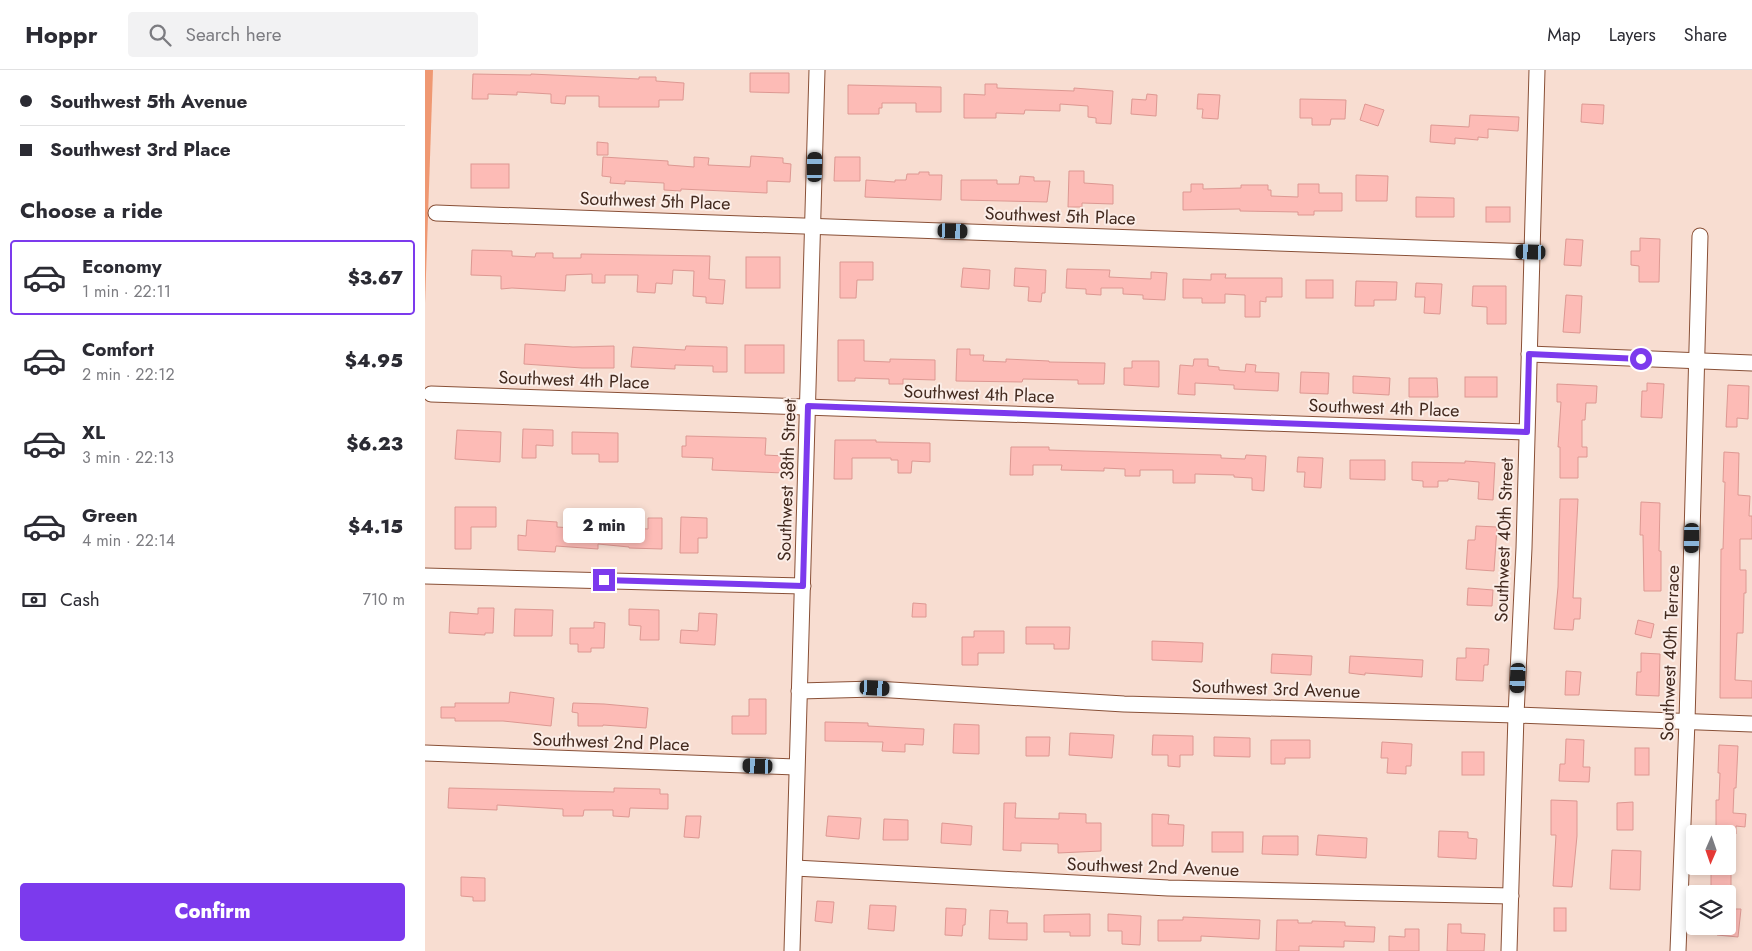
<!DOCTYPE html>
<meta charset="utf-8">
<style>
:root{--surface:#fff;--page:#f2f2f3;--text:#2b2b33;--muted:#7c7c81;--line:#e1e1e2;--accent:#7c3aed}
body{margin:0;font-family:Jost,sans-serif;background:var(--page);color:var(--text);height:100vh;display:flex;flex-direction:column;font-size:19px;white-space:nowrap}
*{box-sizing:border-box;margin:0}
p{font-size:16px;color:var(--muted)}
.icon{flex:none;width:28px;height:28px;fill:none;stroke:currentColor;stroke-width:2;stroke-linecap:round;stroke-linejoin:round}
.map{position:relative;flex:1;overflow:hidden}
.drawer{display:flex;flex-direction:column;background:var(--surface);width:425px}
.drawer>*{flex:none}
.top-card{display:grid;align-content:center;height:110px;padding:0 20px;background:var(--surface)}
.needle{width:32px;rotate:182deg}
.controls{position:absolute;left:1261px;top:755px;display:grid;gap:10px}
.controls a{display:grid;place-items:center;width:50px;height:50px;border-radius:5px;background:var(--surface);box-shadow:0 2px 8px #0003;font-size:25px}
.end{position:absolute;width:22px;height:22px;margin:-11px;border:6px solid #7c3aed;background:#fff;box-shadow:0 0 0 2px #fff}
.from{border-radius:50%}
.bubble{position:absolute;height:35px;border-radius:5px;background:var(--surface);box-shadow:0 2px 8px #0003;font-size:16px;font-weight:800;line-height:35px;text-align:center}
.car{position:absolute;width:15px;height:30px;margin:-15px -8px;border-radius:6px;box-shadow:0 0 4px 1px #0007;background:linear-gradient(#222 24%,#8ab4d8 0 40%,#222 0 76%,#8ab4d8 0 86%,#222 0)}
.top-card b{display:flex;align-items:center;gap:18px;height:48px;font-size:19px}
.top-card b+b{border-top:1px solid var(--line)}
.top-card i{width:12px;height:12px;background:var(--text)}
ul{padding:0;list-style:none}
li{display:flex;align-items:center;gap:15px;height:75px;margin:0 10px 8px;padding:0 10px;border:2px solid transparent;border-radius:5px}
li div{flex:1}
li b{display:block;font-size:19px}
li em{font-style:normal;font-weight:800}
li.current{border-color:var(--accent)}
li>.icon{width:45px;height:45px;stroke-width:1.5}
h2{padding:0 20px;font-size:22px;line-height:60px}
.pay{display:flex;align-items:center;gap:12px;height:55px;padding:0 20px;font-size:19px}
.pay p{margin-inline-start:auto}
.cta{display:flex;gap:10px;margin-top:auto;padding:10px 20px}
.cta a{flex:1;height:58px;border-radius:5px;background:var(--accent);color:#fff;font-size:20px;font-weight:800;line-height:58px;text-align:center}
header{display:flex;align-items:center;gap:30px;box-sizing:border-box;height:70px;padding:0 25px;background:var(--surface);border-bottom:1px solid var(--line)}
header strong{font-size:24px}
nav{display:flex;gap:28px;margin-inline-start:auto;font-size:18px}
.search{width:350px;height:45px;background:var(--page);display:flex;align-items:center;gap:12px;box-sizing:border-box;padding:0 18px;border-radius:5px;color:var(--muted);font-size:19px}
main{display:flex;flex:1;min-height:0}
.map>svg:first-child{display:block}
</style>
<header>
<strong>Hoppr</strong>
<div class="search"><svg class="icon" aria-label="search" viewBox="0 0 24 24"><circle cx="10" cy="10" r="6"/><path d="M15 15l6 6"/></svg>Search here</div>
<nav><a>Map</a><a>Layers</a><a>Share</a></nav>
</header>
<main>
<section class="drawer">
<div class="top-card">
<b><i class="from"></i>Southwest 5th Avenue</b>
<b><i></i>Southwest 3rd Place</b>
</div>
<h2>Choose a ride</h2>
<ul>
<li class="current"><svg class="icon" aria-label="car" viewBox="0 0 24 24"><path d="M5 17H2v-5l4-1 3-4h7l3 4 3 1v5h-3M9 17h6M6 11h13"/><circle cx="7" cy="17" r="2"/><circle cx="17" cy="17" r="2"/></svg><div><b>Economy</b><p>1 min · 22:11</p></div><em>$3.67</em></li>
<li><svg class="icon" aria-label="car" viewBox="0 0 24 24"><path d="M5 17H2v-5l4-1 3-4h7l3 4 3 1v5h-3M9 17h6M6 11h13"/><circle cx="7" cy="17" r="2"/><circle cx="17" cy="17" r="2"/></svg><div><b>Comfort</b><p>2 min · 22:12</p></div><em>$4.95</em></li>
<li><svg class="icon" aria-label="car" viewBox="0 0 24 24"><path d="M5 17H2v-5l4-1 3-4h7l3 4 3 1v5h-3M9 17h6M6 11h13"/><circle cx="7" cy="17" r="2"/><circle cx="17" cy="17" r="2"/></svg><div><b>XL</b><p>3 min · 22:13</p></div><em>$6.23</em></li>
<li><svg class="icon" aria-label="car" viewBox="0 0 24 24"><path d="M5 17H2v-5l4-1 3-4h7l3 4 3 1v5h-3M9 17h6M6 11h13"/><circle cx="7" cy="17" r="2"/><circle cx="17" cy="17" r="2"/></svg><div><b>Green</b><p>4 min · 22:14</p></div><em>$4.15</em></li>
</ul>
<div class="pay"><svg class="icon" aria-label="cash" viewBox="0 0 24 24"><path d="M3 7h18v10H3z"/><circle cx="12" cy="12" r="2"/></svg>Cash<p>710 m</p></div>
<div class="cta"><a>Confirm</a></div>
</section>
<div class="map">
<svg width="1327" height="881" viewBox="0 0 1327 881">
<rect width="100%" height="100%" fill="#f8ddd1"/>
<path fill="#ef9872" d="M0,0H8L0,234Z"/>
<g fill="#fdbbb6" stroke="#dd9892">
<path d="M325,3H364V23L325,22Z"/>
<path d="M48,4L106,5V4L214,9V7H231V11L259,13L258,30H234V37H174V26H141L140,34L126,33V24L92,22V25L63,24V29H47Z"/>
<path d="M560,14H572V18L649,21V18L688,21L686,54L671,53V48L663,47V36L635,34V41L600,40L599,44L571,43V48H539V24L560,25Z"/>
<path d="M423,15L516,17V42H491V33H457V38H454V44H423Z"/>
<path d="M722,24L732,25L731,46L706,44L707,29L721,30Z"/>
<path d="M773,24L795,25L793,49L777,48L778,39H772Z"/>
<path d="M875,29L921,30L920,49H906L905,55H887V48H875Z"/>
<path d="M940,34L959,40L953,56L935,50Z"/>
<path d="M1157,34L1179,35L1178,54L1156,52Z"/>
<path d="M1045,45L1094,47L1093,61L1063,59V68L1053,67V70L1030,68V74L1005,72L1006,55L1044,57Z"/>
<path d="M172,72L183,73V85H172Z"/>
<path d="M326,86L358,88V93L366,94L365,112L342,111V123L256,119V121L239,120V113L200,111V114L185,113L186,107L177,106L178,87L243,91V95L269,97V87L284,88L283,95L325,97Z"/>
<path d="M410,87H435V111H409Z"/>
<rect x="46" y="94" width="38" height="24"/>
<path d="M644,101H659V113L688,115V134L657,133V137H643Z"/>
<path d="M494,102H504V105H517L516,130L440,127L441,110L470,112V110H481L482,104H494Z"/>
<path d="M931,105L963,106L962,131H931Z"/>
<path d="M595,106L609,107V111H625L622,132L536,130V110H572V114H594Z"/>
<path d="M766,114H778V119L816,118V115H843V120H846V126L873,127V114H894V123H917V141H889V145H873V142L815,141V139L758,140V122H766Z"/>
<path d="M991,127L1029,128V147H991Z"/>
<rect x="1061" y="137" width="24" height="15"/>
<path d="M1215,168L1235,169L1234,212H1214V196L1206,195V181H1215Z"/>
<path d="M1141,169L1158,170L1156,196L1139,195Z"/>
<path d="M47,180L87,181V186L110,187L111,183H128V188H156V184L285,186L284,209L300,210L298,234L281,233V227L268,226L269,201L248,200L247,214L231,213L230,223L212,222L213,205H180V213H167V204L141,205L140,221L87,218L76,219V206L46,205Z"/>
<rect x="321" y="187" width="34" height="31"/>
<path d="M415,192H448V210H432L431,228H415Z"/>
<path d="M538,198L565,200L564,219L536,217Z"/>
<path d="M590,198L621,200L620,223H617L616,232L603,231L604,217L589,216Z"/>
<path d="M642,199L685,200L684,207L726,209V202L742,203L740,230L718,229V225L698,224V218H676V225L661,224V219L641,218Z"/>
<path d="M786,204H801L800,208H857V227H841V232L835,231V247H820V225L800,224V233H777V228H758V209L786,210Z"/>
<rect x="881" y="210" width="27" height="18"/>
<path d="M931,211L972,212L971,230H949V236H930Z"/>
<path d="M991,213L1017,214L1015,244L999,243L1000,227H990Z"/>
<path d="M1048,216H1081V254H1062V237L1047,236Z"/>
<path d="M1141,225L1157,226L1155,263L1138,262Z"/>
<path d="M413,270H439V291L465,292V289L510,290V310L478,309V314H464V309L430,308V311H413Z"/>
<path d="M100,274L148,277L189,276V298H157L99,294Z"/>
<rect x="320" y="275" width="39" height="28"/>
<path d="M261,276L302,277V302H288V296L250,295V299L206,297L208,277L260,280Z"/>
<path d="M532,279H545V285H559L558,291L581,292V289L624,291V292L680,293L679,314H653V310L598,309L597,312L531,311Z"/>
<path d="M769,289H783V296L794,297V300L820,302L821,294L831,295L830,302L854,303L853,321L809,319V315L770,313V325L753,324L755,295L768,296Z"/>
<path d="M707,291H734V317L699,315V298H707Z"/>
<path d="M876,302L904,303L903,324L875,323Z"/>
<path d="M928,306L965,308L964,325L928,323Z"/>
<rect x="1040" y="307" width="32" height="20"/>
<path d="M984,308H1012L1013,327H984Z"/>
<path d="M1222,313L1239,314L1237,348L1216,347L1217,321H1222Z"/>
<path d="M1132,314L1172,316L1171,333H1161L1160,350H1157V377H1162V387H1153V408H1135V377H1133L1136,332H1132Z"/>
<path d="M1303,315L1324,316L1323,349L1312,348V357H1301Z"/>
<path d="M98,359L128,360V376L111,375V388H97Z"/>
<path d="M32,360L76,362L75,392L30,389Z"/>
<path d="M147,362L193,363V392H174V384H147Z"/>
<path d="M261,366L341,368L340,385L359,386L358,403L287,400L288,388L257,387V376H261Z"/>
<path d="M410,370H451V372L505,373V392L487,391L486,403H473V390H466V388H427V409H409Z"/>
<path d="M586,377H624V380L796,385V388L820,389L821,385L841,386L839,421L827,420V408L809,407V405L770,404V413H748V400H715V406H700V399L679,398V401L636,400L637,395H608V405H585Z"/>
<path d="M1299,382L1314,383L1313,425L1325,426L1324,446H1327V469H1315V500H1321V523H1319L1318,563H1312L1310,610L1327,611V628H1295L1296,479H1298L1300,412H1298Z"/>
<path d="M873,387L898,388L896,418L879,417L880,402H872Z"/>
<path d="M925,390H960V410L925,409Z"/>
<path d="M1040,391L1070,393L1068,430L1053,429L1054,412L1023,409V411H1013V417H998V411L987,410V392L1040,393Z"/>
<path d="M1135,429H1153L1148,528H1156L1155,549H1149L1148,560L1129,559L1133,517Z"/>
<path d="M1216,432L1235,433L1234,481H1236V521H1219L1218,465H1215Z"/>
<path d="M30,437H71V457H46V479H30Z"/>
<path d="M256,447L282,448V468H273V483H255Z"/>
<path d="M223,448H237V479L204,478V477L173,474V479L131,476L130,482L93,480V465L101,466L102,450L132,452V457L164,459V451L177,452V459L205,461V458L223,459Z"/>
<path d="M1051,456L1072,457L1069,501L1041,499L1043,470H1050Z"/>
<path d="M1043,518L1068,520L1067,536L1042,535Z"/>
<path d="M488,533L501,534V547H487Z"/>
<path d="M53,538H69L68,563H60V565L24,563L25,542L53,544Z"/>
<path d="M90,539L128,540L127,566H89Z"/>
<path d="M204,539L234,540V570H215L216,556L204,555Z"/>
<path d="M274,543L292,544L290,575L255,573L256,560L273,561Z"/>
<path d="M1213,550L1229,554L1226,568L1210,564Z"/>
<path d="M169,552L180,553L179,578H166V582H153V574H145V558H169Z"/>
<path d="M601,557H645L644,579H629V574H601Z"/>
<path d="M549,561H579V583H553V595H537V567H549Z"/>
<path d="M727,571L778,573L777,592L727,590Z"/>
<path d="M1041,578L1064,579L1063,595H1059L1058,611L1031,610L1032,588H1041Z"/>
<path d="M1216,583L1235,584L1234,626L1211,625L1212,602H1216Z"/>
<path d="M847,584L887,586L886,605L846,603Z"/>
<path d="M925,586L998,590L997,607L940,603V605L924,603Z"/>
<path d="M1141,601L1156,602L1154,625H1140Z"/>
<path d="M85,622L129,628L126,656L78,651H30V648H16V637H30V633H84Z"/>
<path d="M324,629H341V664H307V646H324Z"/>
<path d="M148,633L179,634L223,638L221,658L178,655V656H153V643L147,642Z"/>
<path d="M400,652L443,653V656L499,659L498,675L480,674V682L457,681L458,672L400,671Z"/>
<path d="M529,654L554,655V684L528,683Z"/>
<path d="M645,663L689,665L687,688L644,685Z"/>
<path d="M728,665L768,666V685H755V697L743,696V685H727Z"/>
<path d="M601,667H625L624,686H601Z"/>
<path d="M789,667L825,668V687L789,686Z"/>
<path d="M1141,669L1159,670L1158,697H1165L1164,712L1134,711L1135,694H1140Z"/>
<path d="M846,670H885V688H860V694H846Z"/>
<path d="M957,672L987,674L986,696H981V704L962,703L963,688H956Z"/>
<path d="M1294,675L1313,676L1311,718H1309L1308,743L1321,744L1320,757L1311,756V764H1291V730H1294L1295,703H1293Z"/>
<rect x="1210" y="678" width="14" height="27"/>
<rect x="1037" y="682" width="22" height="23"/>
<path d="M24,718L189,722V718L235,719V724H243V739L205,738L204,747L188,746V740H159L158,746H138V739L72,735V740L23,738Z"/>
<path d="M1126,730L1152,731V766L1147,817L1128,816L1131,765H1126Z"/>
<path d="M1208,732V760H1192V733Z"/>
<path d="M579,733H591L590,748L634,749V743L661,744V753H676V781L633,783V774L596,773V781L578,780Z"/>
<path d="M727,744L744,745L743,754L759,755L758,776H727Z"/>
<path d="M261,746H276L274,768L259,767Z"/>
<path d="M403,746L436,748L434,769L401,766Z"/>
<path d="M459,749L483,750V770H458Z"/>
<path d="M517,753L547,756L546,775L516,773Z"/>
<path d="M1014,761L1043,762V768L1052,769L1051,789L1013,787Z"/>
<rect x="787" y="762" width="31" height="20"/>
<path d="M893,765L942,768L941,788L891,785Z"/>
<path d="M838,766H873V785L837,784Z"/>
<path d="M1187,780L1216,781L1215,820L1185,819Z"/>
<rect x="1286" y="796" width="20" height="28"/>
<path d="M36,807L60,808V831H48V827L36,826Z"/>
<path d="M392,831L409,832L407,853L390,851Z"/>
<path d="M445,835L471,836L469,861L443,859Z"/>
<path d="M521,838L541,839L540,855H538L537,866L520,865Z"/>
<rect x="1129" y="838" width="12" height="23"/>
<path d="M1302,839H1316L1313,867L1292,865L1293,856H1302Z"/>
<path d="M565,840L583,841L582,853H602V870L564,869Z"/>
<path d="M665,844V866H645V862H619V845Z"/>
<path d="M683,844L716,846L715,875L697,874V861H683Z"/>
<path d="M758,847L835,850L834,869L776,866V871H733V850H758Z"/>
<path d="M852,850H873V853H887V851L920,852V856L950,857L949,872L919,871V877L874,876V881H851Z"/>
<path d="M1023,854H1036V863L1060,864L1059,881H1022Z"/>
<path d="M980,859H994V881H964V866L980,867Z"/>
</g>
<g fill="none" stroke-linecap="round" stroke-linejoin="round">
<g stroke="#895037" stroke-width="17">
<g id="minor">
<path d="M11,143L1107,182"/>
<path d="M1104,284L1327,293"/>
<path d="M6,324L1101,362"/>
<path d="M0,506L378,516"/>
<path d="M374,621L450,619L699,634L1091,645L1327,654"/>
<path d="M0,683L371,697"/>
<path d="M370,798L743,818L1086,826"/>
<path d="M367,881L392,0"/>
<path d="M1084,881L1091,645L1099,478L1112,0"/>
<path d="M1253,881L1262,651L1275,166"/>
</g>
</g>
<use href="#minor" stroke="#fff" stroke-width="15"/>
</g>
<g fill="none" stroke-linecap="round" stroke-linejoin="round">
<path stroke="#7c3aed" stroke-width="6" d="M179,510L378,516L383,336L1102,362L1104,284L1216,289"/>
</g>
<g text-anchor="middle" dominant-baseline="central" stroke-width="4" stroke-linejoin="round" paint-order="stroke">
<g font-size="18" fill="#432a1f" stroke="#fbede7">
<text transform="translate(230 131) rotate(2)">Southwest 5th Place</text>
<text transform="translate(635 146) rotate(2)">Southwest 5th Place</text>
<text transform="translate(149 310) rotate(2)">Southwest 4th Place</text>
<text transform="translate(554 324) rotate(2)">Southwest 4th Place</text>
<text transform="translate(959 338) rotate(2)">Southwest 4th Place</text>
<text transform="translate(362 410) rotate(-88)">Southwest 38th Street</text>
<text transform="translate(1079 470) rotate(-88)">Southwest 40th Street</text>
<text transform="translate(1245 583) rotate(-88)">Southwest 40th Terrace</text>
<text transform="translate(851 619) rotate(2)">Southwest 3rd Avenue</text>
<text transform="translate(186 672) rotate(2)">Southwest 2nd Place</text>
<text transform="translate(728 797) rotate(2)">Southwest 2nd Avenue</text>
</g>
</g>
</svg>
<div class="controls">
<a><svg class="needle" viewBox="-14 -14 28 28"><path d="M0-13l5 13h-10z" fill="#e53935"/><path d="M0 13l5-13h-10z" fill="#7c7c81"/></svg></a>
<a><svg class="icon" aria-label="layers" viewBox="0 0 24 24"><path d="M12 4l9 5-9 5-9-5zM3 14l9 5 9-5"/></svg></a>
</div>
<i class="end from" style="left:1216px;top:289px"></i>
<i class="end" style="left:179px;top:510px"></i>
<div class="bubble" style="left:138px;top:438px;width:82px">2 min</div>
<i class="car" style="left:390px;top:97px;rotate:1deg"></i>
<i class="car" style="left:528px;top:161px;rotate:92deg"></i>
<i class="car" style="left:1106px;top:182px;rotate:272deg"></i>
<i class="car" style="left:1267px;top:468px;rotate:181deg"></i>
<i class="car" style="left:1093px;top:608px;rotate:183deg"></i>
<i class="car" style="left:450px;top:618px;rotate:93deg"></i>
<i class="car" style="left:333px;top:696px;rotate:272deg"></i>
</div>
</main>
